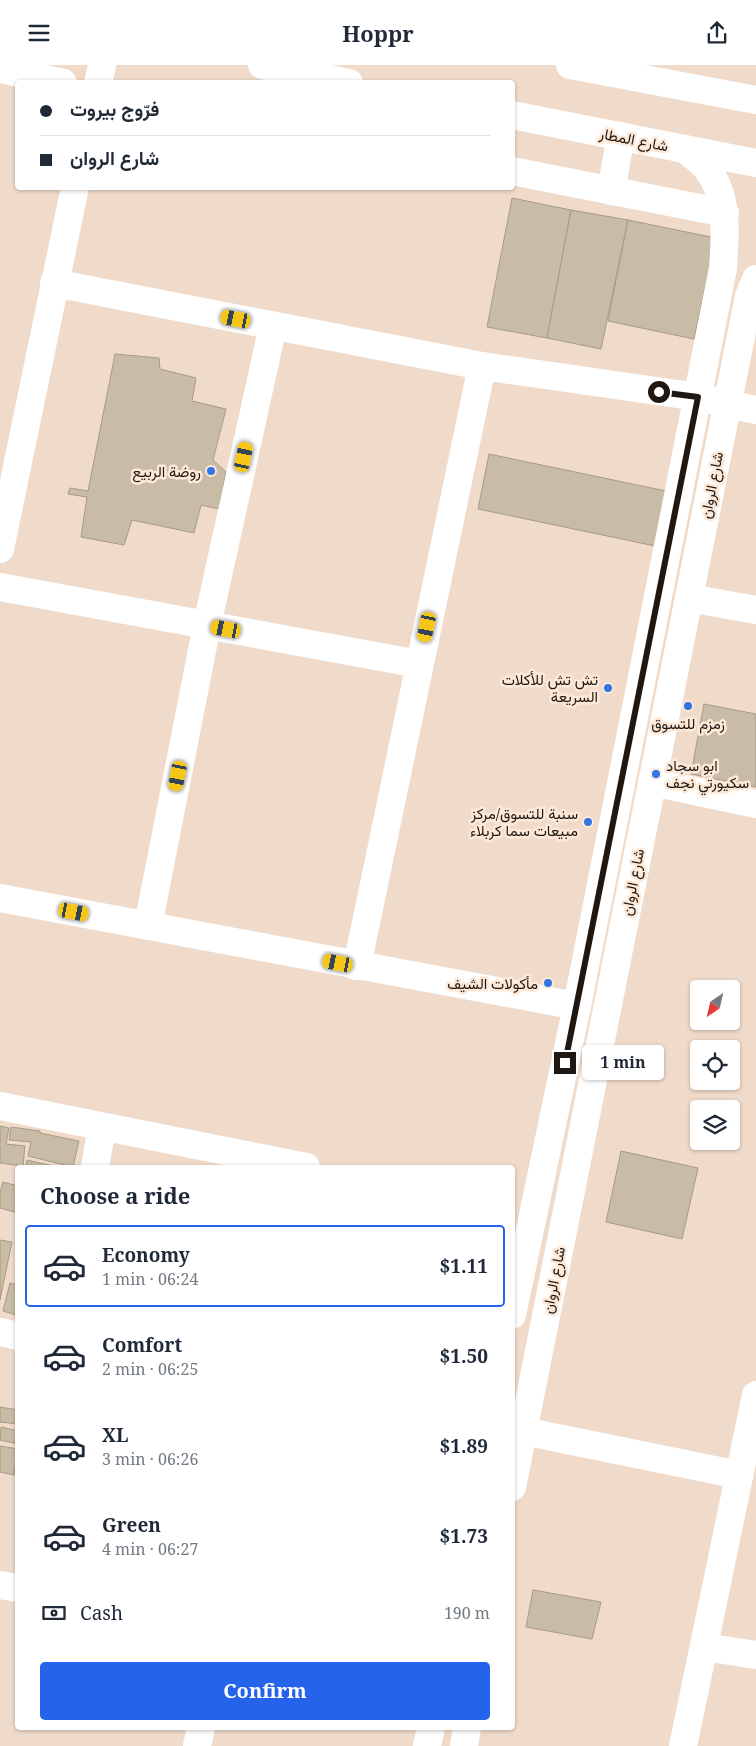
<!DOCTYPE html>
<meta charset="utf-8">
<style>
:root{--surface:#fff;--page:#f6f6f7;--text:#1f2937;--muted:#747a83;--line:#e0e1e3;--accent:#2563eb}
body{margin:0;font-family:"Noto Serif",Vazirmatn,serif;background:var(--page);color:var(--text);height:100vh;display:flex;flex-direction:column;font-size:19px;white-space:nowrap}
*{box-sizing:border-box;margin:0}
p{font-size:16px;color:var(--muted)}
.icon{flex:none;width:28px;height:28px;fill:none;stroke:currentColor;stroke-width:2;stroke-linecap:round;stroke-linejoin:round}
.map{position:relative;flex:1;overflow:hidden}
.details{position:absolute;left:15px;top:1100px;width:500px;height:565px;display:flex;flex-direction:column;background:var(--surface);border-radius:5px;box-shadow:0 1px 4px #0004}
.details>*{flex:none}
.top-card{position:absolute;left:15px;top:15px;width:500px;height:110px;border-radius:5px;box-shadow:0 1px 4px #0004;display:grid;align-content:center;height:110px;padding:0 25px;background:var(--surface)}
.needle{width:32px;rotate:214deg}
.buttons{position:absolute;left:690px;top:915px;display:grid;gap:10px}
.buttons a{display:grid;place-items:center;width:50px;height:50px;border-radius:5px;background:var(--surface);box-shadow:0 1px 4px #0004;font-size:25px}
.end{position:absolute;width:22px;height:22px;margin:-11px;border:6px solid #1f1812;background:#fff;box-shadow:0 0 0 2px #fff}
.from{border-radius:50%}
.bubble{position:absolute;height:35px;border-radius:5px;background:var(--surface);box-shadow:0 1px 4px #0004;font-size:16px;font-weight:700;line-height:35px;text-align:center}
.car{position:absolute;width:15px;height:30px;margin:-15px -8px;border-radius:6px;box-shadow:0 0 4px 1px #0007;background:linear-gradient(#f5c518 24%,#345 0 40%,#f5c518 0 76%,#345 0 86%,#f5c518 0)}
.top-card b{display:flex;align-items:center;gap:18px;height:48px;font-size:19px}
.top-card b+b{border-top:1px solid var(--line)}
.top-card i{width:12px;height:12px;background:var(--text)}
ul{padding:0;list-style:none}
li{display:flex;align-items:center;gap:15px;height:82px;margin:0 10px 8px;padding:0 15px;border:2px solid transparent;border-radius:5px}
li div{flex:1}
li b{display:block;font-size:19px}
li em{font-style:normal;font-weight:700}
li.active{border-color:var(--accent)}
li>.icon{width:45px;height:45px;stroke-width:1.5}
h2{padding:0 25px;font-size:22px;line-height:60px}
.pay{display:flex;align-items:center;gap:12px;height:55px;padding:0 25px;font-size:19px}
.pay p{margin-inline-start:auto}
.cta{display:flex;gap:10px;margin-top:auto;padding:10px 25px}
.cta a{flex:1;height:58px;border-radius:5px;background:var(--accent);color:#fff;font-size:20px;font-weight:700;line-height:58px;text-align:center}
header{display:flex;justify-content:space-between;align-items:center;height:65px;padding:0 25px;background:var(--surface);font-size:22px;font-weight:700}
.map>svg:first-child{display:block}
</style>
<header><svg class="icon" aria-label="menu" viewBox="0 0 24 24"><path d="M4 6h16M4 12h16M4 18h16"/></svg>Hoppr<svg class="icon" aria-label="share" viewBox="0 0 24 24"><path d="M12 15V3M7 8l5-5 5 5M5 13v7h14v-7"/></svg></header>
<div class="map">
<svg width="756" height="1681" viewBox="0 0 756 1681">
<rect width="100%" height="100%" fill="#f0dbcb"/>
<g fill="#c9bca7" stroke="#a79a86">
<path d="M512,133L571,145L547,273L487,262Z"/>
<path d="M571,145L628,155L601,284L547,273Z"/>
<path d="M628,155L716,173L694,274L608,256Z"/>
<path d="M115,289L159,293L160,304L196,313L192,336L226,344L213,395L226,407L219,444L201,440L194,468L132,455L124,480L81,472L87,432L68,429L70,423L88,426Z"/>
<path d="M489,389L666,426L655,481L478,444Z"/>
<path d="M704,639L756,649V722L691,709Z"/>
<path d="M0,1061L9,1063L6,1079L25,1081L23,1101L0,1098Z"/>
<path d="M11,1062L40,1066V1068L79,1076L73,1102L28,1091L31,1077L9,1075Z"/>
<path d="M621,1086L698,1103L682,1174L606,1157Z"/>
<path d="M27,1095L57,1102H26Z"/>
<path d="M3,1117L18,1121V1148L0,1143V1127Z"/>
<path d="M0,1175L12,1177L0,1235Z"/>
<path d="M10,1218L18,1220L16,1250L3,1246Z"/>
<path d="M0,1342L18,1345V1359L0,1357Z"/>
<path d="M1,1362L18,1366V1379L0,1375Z"/>
<path d="M0,1381L18,1384L14,1410L0,1407Z"/>
<path d="M533,1525L601,1537L592,1574L526,1562Z"/>
</g>
<g fill="none" stroke-linecap="round" stroke-linejoin="round">
<g stroke="#fff" stroke-width="28">
<path d="M0,4L63,18"/>
<path d="M98,18L102,0"/>
<path d="M512,106L725,148"/>
<path d="M54,218L482,301L698,332L756,345"/>
<path d="M0,484L75,122"/>
<path d="M0,522L419,599"/>
<path d="M689,533L756,545"/>
<path d="M652,717L756,739"/>
<path d="M0,833L577,941"/>
<path d="M148,861L207,560L273,261"/>
<path d="M357,901L482,301"/>
<path d="M0,1041L306,1102"/>
<path d="M95,1102L102,1062"/>
<path d="M512,1250L577,941L723,203C725,170 729,133 708,105C703,97 692,91 685,84"/>
<path d="M0,1267L18,1271"/>
<path d="M523,1366L739,1410"/>
<path d="M512,1422L749,231L756,214"/>
<path d="M0,1520L18,1523"/>
<path d="M704,1582L756,1590"/>
<path d="M197,1681L201,1662"/>
<path d="M427,1681L431,1662"/>
<path d="M464,1681L467,1662"/>
<path d="M683,1681L756,1330"/>
</g>
<g stroke="#fff" stroke-width="28">
<path d="M262,0L349,18"/>
<path d="M570,0L756,35"/>
<path d="M512,50L756,98"/>
<path d="M611,126L621,71"/>
</g>
</g>
<g fill="none" stroke-linecap="round" stroke-linejoin="round">
<path stroke="#1f1812" stroke-width="6" d="M565,998L698,332L659,327"/>
</g>
<g fill="#3176e3" stroke="#fee9d8" stroke-width="2">
<circle cx="211" cy="406" r="5"/>
<circle cx="608" cy="623" r="5"/>
<circle cx="688" cy="641" r="5"/>
<circle cx="656" cy="709" r="5"/>
<circle cx="588" cy="757" r="5"/>
<circle cx="548" cy="918" r="5"/>
</g>
<g text-anchor="middle" dominant-baseline="central" stroke-width="5" stroke-linejoin="round" paint-order="stroke">
<g font-size="15" fill="#1f1812" stroke="#fee9d8">
<text transform="translate(634 74) rotate(11)">شارع المطار</text>
<text transform="translate(711 420) rotate(-79)">شارع الروان</text>
<text transform="translate(632 817) rotate(-79)">شارع الروان</text>
<text transform="translate(553 1215) rotate(-79)">شارع الروان</text>
</g>
<g font-size="15" fill="#1f1812" stroke="#fee9d8" text-anchor="end">
<text x="201" y="406">روضة الربيع</text>
<text x="598" y="614">تش تش للأكلات<tspan x="598" dy="17">السريعة</tspan></text>
<text x="688" y="658" text-anchor="middle">زمزم للتسوق</text>
<text x="666" y="700" text-anchor="start">ابو سجاد<tspan x="666" dy="17">سكيورتي نجف</tspan></text>
<text x="578" y="748">سنبة للتسوق/مركز<tspan x="578" dy="17">مبيعات سما كربلاء</tspan></text>
<text x="538" y="918">مأكولات الشيف</text>
</g>
</g>
</svg>
<div class="buttons">
<a><svg class="needle" viewBox="-14 -14 28 28"><path d="M0-13l5 13h-10z" fill="#e53935"/><path d="M0 13l5-13h-10z" fill="#747a83"/></svg></a>
<a><svg class="icon" aria-label="locate" viewBox="0 0 24 24"><circle cx="12" cy="12" r="6"/><path d="M12 2v4M12 18v4M2 12h4M18 12h4"/></svg></a>
<a><svg class="icon" aria-label="layers" viewBox="0 0 24 24"><path d="M12 4l9 5-9 5-9-5zM3 14l9 5 9-5"/></svg></a>
</div>
<i class="end from" style="left:659px;top:327px"></i>
<i class="end" style="left:565px;top:998px"></i>
<div class="bubble" style="left:582px;top:980px;width:82px">1 min</div>
<i class="car" style="left:236px;top:254px;rotate:281deg"></i>
<i class="car" style="left:244px;top:392px;rotate:12deg"></i>
<i class="car" style="left:427px;top:562px;rotate:192deg"></i>
<i class="car" style="left:226px;top:564px;rotate:281deg"></i>
<i class="car" style="left:178px;top:711px;rotate:191deg"></i>
<i class="car" style="left:74px;top:847px;rotate:101deg"></i>
<i class="car" style="left:338px;top:898px;rotate:281deg"></i>
<div class="top-card">
<b><i class="from"></i>فرّوج بيروت</b>
<b><i></i>شارع الروان</b>
</div>
<section class="details">
<h2>Choose a ride</h2>
<ul>
<li class="active"><svg class="icon" aria-label="car" viewBox="0 0 24 24"><path d="M5 17H2v-5l4-1 3-4h7l3 4 3 1v5h-3M9 17h6M6 11h13"/><circle cx="7" cy="17" r="2"/><circle cx="17" cy="17" r="2"/></svg><div><b>Economy</b><p>1 min · 06:24</p></div><em>$1.11</em></li>
<li><svg class="icon" aria-label="car" viewBox="0 0 24 24"><path d="M5 17H2v-5l4-1 3-4h7l3 4 3 1v5h-3M9 17h6M6 11h13"/><circle cx="7" cy="17" r="2"/><circle cx="17" cy="17" r="2"/></svg><div><b>Comfort</b><p>2 min · 06:25</p></div><em>$1.50</em></li>
<li><svg class="icon" aria-label="car" viewBox="0 0 24 24"><path d="M5 17H2v-5l4-1 3-4h7l3 4 3 1v5h-3M9 17h6M6 11h13"/><circle cx="7" cy="17" r="2"/><circle cx="17" cy="17" r="2"/></svg><div><b>XL</b><p>3 min · 06:26</p></div><em>$1.89</em></li>
<li><svg class="icon" aria-label="car" viewBox="0 0 24 24"><path d="M5 17H2v-5l4-1 3-4h7l3 4 3 1v5h-3M9 17h6M6 11h13"/><circle cx="7" cy="17" r="2"/><circle cx="17" cy="17" r="2"/></svg><div><b>Green</b><p>4 min · 06:27</p></div><em>$1.73</em></li>
</ul>
<div class="pay"><svg class="icon" aria-label="cash" viewBox="0 0 24 24"><path d="M3 7h18v10H3z"/><circle cx="12" cy="12" r="2"/></svg>Cash<p>190 m</p></div>
<div class="cta"><a>Confirm</a></div>
</section>
</div>
